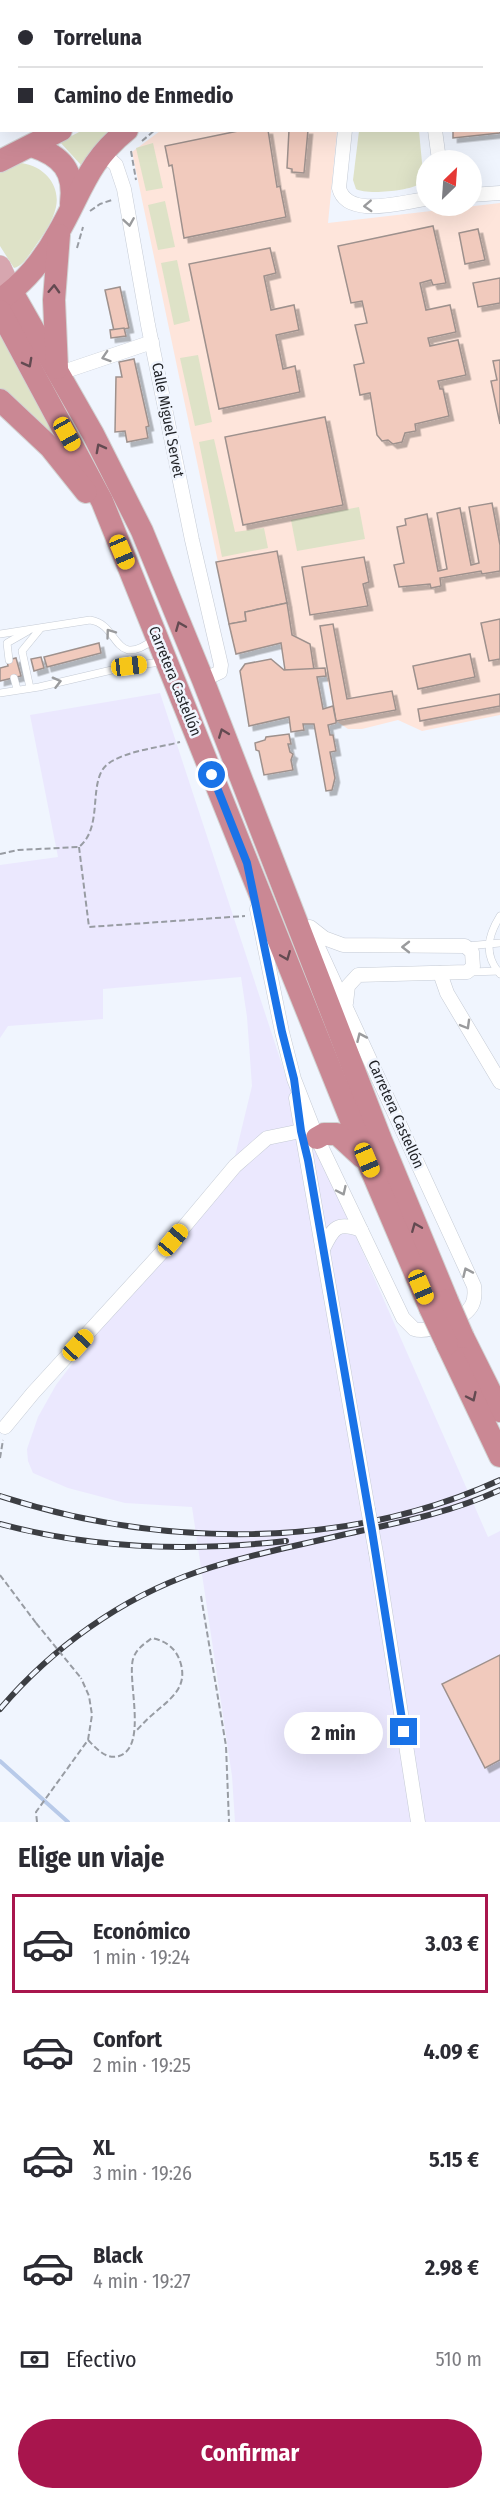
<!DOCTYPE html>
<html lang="es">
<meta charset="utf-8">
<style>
:root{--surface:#fff;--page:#f7f7f7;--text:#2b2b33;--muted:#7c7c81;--line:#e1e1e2;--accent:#a8154d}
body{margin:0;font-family:"Fira Sans Condensed",sans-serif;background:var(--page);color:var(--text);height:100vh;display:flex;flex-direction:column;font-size:22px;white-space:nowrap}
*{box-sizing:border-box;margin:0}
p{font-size:20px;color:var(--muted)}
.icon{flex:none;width:33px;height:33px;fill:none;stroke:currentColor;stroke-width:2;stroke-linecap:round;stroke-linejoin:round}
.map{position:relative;height:1822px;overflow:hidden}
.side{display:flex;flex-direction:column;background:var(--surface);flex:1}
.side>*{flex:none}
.top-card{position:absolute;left:0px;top:0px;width:501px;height:132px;box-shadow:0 6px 24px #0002;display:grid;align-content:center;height:132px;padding:0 18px;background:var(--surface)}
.needle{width:39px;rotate:25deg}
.controls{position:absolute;left:416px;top:150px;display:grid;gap:12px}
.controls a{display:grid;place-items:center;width:66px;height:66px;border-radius:50%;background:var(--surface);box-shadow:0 6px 24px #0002;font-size:30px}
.end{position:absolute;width:27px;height:27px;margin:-14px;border:8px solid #1a73e8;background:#fff;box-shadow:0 0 0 3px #fff}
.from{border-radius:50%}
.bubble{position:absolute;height:42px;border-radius:21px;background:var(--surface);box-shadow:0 6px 24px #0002;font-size:20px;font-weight:700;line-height:42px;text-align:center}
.car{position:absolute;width:18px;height:36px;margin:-18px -9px;border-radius:8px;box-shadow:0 0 4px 2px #0007;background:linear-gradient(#f5c518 24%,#345 0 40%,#f5c518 0 76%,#345 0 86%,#f5c518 0)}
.top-card b{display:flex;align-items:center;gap:21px;height:57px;font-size:22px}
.top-card b+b{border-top:2px solid var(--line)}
.top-card i{width:15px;height:15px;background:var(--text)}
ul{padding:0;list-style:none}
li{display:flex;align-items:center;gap:18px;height:99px;margin:0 12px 9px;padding:0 6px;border:3px solid transparent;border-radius:0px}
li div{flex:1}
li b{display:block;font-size:22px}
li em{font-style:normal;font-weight:700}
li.on{border-color:var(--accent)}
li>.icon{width:54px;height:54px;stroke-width:1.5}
h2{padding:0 18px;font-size:27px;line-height:72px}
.pay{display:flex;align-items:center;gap:15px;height:66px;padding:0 18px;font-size:22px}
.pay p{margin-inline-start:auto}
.cta{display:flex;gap:12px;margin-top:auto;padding:12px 18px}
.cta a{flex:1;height:69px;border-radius:36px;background:var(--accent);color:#fff;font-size:24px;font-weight:700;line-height:69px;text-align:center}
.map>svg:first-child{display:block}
</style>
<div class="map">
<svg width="500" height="1822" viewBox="0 0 500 1822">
<defs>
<filter id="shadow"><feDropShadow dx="4.5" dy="4.5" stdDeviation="0" flood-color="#0004"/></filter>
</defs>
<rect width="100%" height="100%" fill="#f0f5fe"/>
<path fill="#ebe8fe" d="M160,693L286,1077L488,1537L500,1531V1822H235L232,1776L192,1507L125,1503L68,1488L33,1473L28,1461L27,1449L38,1417L56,1385L98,1330L229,1181L252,1086L247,1017L241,977L103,989V1019L8,1026L0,1038V865L58,857L30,715Z"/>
<path fill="#fee5db" d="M160,131H337L328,223L500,203V715L422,731L398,720L362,729H348L336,721L325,669L314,670L310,644L292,635L277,551L218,562L132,152Z"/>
<g fill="#dee2c7">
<path d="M81,131H111L81,165L60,142Z"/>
<path d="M359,131H419L423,173L419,184C409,191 366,195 356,189L353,180Z"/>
<path d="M153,143L163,188L146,191L136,148Z"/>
<path d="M19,163C41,164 61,183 56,207C53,222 42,236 34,248C28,256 23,266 14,268L0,246V171Z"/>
<path d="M165,201L175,247L158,250L148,205Z"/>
<path d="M177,260L190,321L174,325L161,263Z"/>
<path d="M0,332L64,444L0,390Z"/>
<path d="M198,355L212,422L195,426L180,358Z"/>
<path d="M214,439L235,532L264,528L268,548L222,557L199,442Z"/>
<path d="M359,507L365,539L297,551L291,520Z"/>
</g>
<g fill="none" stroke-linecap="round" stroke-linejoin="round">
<path stroke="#b8cae9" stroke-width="4" d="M0,1761L68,1822"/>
</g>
<g fill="#f1cabd" stroke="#9e918d" stroke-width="1.5" filter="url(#shadow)">
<path d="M500,30V133L453,138V130H500Z"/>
<path d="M243,130H268L277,187L280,186L286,217L184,238L172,165L169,166L165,146Z"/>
<path d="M289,130H308L304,173L292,172V169L287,168Z"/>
<path d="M433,226L446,283L433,285L431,280L420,283L426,310L450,305L456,332L428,338L430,346L458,340L466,375L438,381L440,389H443L449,416L415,424L416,431L405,433L402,442L393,444L388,440L382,441L377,435L370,393L360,395L354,365L364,363L355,325L367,323L362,301L351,303L338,246Z"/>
<path d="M478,229L485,260L465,264L459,233Z"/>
<path d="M270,248L276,273L264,276L271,310L294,305L299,330L276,335L283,369L295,366L300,392L219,409L189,264Z"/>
<path d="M500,278V303L478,307L473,283Z"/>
<path d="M120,287L129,328L114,331L105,290Z"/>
<path d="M124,328L126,336L111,338L110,330Z"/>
<path d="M134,359L149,426L146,427L148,438L127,442L125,431L115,432L116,377H122L119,362Z"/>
<path d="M500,360V424L491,381L497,380L493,361Z"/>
<path d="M325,417L343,505L243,525L225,437Z"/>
<path d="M492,503L500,545V571L482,574L481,571L440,578L441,586L431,588L430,584L399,587L394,565L404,563L397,527L406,525L405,519L427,514L438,571L447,569L437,513L460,508L471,565L479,563L469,507Z"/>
<path d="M277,551L287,603L245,612L246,621L229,624L216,562Z"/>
<path d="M364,557L369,582L363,584L368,606L310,615L302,567Z"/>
<path d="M287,603L292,635L310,644L314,670H285L281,643L236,654L229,624L246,621L245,612Z"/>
<path d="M500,619V659L489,661L481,623Z"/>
<path d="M333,624L347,699L392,691L396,710L336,721L320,626Z"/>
<path d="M99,643L101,653L47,667L44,657Z"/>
<path d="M470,654L475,677L418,689L413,666Z"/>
<path d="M41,657L44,668L34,671L31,659Z"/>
<path d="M16,658L21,676L0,681V668L8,666L7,660Z"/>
<path d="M271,659L284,670L325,668L326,676L317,677L323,709L333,706L336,721V723L328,725L330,735H333L336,751L330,752L335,778L332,790L326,791L314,724H303L304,730L291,732L289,717L249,726L240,671L245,664Z"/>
<path d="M500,694V706L420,721L418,709Z"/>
<path d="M289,734L291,744H288L290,752L293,754L291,760L293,770L264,775L259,751L256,750L255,743L265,740L266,737Z"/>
<path d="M500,1655V1760L485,1768L442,1684Z"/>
</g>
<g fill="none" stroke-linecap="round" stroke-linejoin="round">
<g stroke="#c5cbd5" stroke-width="8">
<g id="service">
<path d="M0,634L90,620C120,624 113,670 153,640"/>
<path d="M9,660L7,643L28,631"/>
<path d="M14,678L17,689"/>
<path d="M30,688L22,651L40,629"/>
<path d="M0,693L39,687L129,666L162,662"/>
<path d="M500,916C487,937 484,955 500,974"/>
<path d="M467,946L500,943"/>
<path d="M470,972L500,971"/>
</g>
</g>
<g stroke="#c5cbd5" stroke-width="15">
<g id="minor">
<path d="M58,2L65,0"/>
<path d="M466,2L469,0"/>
<path d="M0,15H2"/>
<path d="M345,130L339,188C347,219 402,202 426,199"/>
<path d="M435,130L439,160"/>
<path d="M103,153L116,165L124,189L148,325L192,540L221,665L220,672L203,680"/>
<path d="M471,195L500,193"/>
<path d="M60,373L152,342"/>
<path d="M257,909L282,1032L294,1079L317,1138L403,1318L414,1329C428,1334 465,1319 472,1305C475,1299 475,1293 474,1286L312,934"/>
<path d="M310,927L324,938L343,945L465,946L472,952L473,967L467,972L358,975L348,986L346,1003"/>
<path d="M440,973L447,993L500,1082"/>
<path d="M296,1098L368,1509"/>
<path d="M323,1249C333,1228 337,1221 361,1230"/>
<path d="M5,1427L33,1393L173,1240L235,1166L267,1138L301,1131"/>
<path d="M376,1553L418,1822"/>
</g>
</g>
<g stroke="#c5cbd5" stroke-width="21">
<path id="secondary" d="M78,0L79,2"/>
</g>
<g stroke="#d2d3d3" stroke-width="22">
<path id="primary" d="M0,266L12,292"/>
</g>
<g stroke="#d2d3d3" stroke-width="24">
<g id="trunk">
<path d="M318,2L321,0"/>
<path d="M377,2L380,0"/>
<path d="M32,146C62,156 75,171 71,203"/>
<path d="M0,161L61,130"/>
<path d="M12,292L93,434L142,531L203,680L381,1140L447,1300"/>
<path d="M1,299C25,282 44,259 58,233C82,192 87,162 127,130"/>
<path d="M0,311L102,501L367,1160L430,1308"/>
<path d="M57,368L54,300L59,235"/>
<path d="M0,400L50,447L86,492"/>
<path d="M317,1138L324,1134H337L362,1157"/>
<path d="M463,1337L500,1411"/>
<path d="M447,1344L500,1456"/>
</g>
</g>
<g stroke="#989ca3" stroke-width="2" stroke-dasharray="6 3" stroke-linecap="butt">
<path d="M210,0H215"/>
<path d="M413,2L416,0"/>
<path d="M142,141L155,130"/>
<path d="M131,151L136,180"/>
<path d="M90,211L100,204L112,200"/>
<path d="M77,248L83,227"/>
<path d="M79,847L89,927L245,916"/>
<path d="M0,854L18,850L79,847C105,826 86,779 109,763C129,750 158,748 180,742"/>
<path d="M0,1458L3,1440"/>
<path d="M0,1575L36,1623"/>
<path d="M201,1596L226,1746L229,1822"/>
<path d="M88,1740C97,1749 106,1760 119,1756C148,1747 127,1681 133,1659C136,1649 144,1644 152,1638C165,1641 175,1647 180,1661C189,1688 170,1699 152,1715C146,1720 141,1726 135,1732"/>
<path d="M37,1822L36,1812L88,1740L92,1715L89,1696L81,1678"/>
</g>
<use href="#service" stroke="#fff" stroke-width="7"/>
<use href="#minor" stroke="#fff" stroke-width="14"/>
<use href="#secondary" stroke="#ebd3d7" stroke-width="20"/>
<use href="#primary" stroke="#d7a6af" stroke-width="21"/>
<use href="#trunk" stroke="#ca8894" stroke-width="22"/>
<g stroke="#3c3e43" stroke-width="6">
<g id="rail">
<path d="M0,1496C160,1548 345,1551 500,1480"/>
<path d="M0,1524C94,1549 189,1552 286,1541"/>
<path d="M0,1709C52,1648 121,1598 197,1572C247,1555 300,1545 351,1533C402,1522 452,1512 500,1490"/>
</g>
</g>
<use href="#rail" stroke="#f0f5fe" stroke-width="4" stroke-dasharray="11" stroke-linecap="butt"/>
<g stroke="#c5cbd5" stroke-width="15" stroke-linecap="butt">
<path id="minor-bridge" d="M368,1509L376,1553"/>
</g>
<g stroke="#d2d3d3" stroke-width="24" stroke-linecap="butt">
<g id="trunk-bridge">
<path d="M447,1300L463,1337"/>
<path d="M430,1308L447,1344"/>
</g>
</g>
<path stroke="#989ca3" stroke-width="2" stroke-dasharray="6 3" stroke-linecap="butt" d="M36,1623L81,1678"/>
<use href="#minor-bridge" stroke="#fff" stroke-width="14"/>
<use href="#trunk-bridge" stroke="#ca8894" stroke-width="22"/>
</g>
<defs><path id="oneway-chevron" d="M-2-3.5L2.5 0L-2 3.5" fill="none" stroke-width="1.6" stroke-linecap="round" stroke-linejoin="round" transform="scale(1.5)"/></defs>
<g stroke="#9a9b9d">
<use href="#oneway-chevron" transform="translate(368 206) rotate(177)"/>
<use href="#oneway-chevron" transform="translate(129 222) rotate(81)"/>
<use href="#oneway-chevron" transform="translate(106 357) rotate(162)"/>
<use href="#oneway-chevron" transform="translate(110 633) rotate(-126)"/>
<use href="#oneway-chevron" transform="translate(57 682) rotate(-15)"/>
<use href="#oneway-chevron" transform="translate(406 947) rotate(180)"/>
<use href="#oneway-chevron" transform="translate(466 1025) rotate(60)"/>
<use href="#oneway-chevron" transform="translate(361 1037) rotate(-114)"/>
<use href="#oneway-chevron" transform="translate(342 1191) rotate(65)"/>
<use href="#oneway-chevron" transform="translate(467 1272) rotate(-114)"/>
</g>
<g stroke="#634a51">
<use href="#oneway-chevron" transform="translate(54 289) rotate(-88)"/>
<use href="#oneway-chevron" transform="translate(28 363) rotate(62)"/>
<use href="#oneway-chevron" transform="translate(100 448) rotate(-118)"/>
<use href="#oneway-chevron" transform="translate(180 626) rotate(-112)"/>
<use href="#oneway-chevron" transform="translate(223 733) rotate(-111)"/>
<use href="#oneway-chevron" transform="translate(286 956) rotate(68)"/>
<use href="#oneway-chevron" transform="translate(416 1227) rotate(-112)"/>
<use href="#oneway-chevron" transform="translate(472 1397) rotate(65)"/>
</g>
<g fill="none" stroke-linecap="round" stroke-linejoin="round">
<path stroke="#1a73e8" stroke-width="8" d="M212,775L247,863L282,1032L294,1079L301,1131L308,1160L372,1531L404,1732"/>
</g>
<g text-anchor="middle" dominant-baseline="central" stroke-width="5" stroke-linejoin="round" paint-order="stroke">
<g font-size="15" fill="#1f2125" stroke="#f0f5fe">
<text transform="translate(168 420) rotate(79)">Calle Miguel Servet</text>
<text transform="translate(175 681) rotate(68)">Carretera Castellón</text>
<text transform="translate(396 1114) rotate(66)">Carretera Castellón</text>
</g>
</g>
</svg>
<div class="controls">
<a><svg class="needle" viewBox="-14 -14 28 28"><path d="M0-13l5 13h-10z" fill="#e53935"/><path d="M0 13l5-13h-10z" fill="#7c7c81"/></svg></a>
</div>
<i class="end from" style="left:212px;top:775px"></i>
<i class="end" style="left:404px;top:1732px"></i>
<div class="bubble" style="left:284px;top:1712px;width:99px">2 min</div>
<i class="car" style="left:67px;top:434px;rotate:151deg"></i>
<i class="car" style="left:122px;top:552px;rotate:157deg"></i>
<i class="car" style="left:129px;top:666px;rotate:83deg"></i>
<i class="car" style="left:367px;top:1160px;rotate:157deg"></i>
<i class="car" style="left:173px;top:1240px;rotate:40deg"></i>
<i class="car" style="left:421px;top:1287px;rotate:157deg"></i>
<i class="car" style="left:78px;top:1345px;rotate:43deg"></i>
<div class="top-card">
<b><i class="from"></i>Torreluna</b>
<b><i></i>Camino de Enmedio</b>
</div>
</div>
<section class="side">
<h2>Elige un viaje</h2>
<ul>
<li class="on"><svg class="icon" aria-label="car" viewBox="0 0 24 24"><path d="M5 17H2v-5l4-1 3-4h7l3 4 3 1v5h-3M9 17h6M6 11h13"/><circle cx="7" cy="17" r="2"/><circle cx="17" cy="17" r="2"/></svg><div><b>Económico</b><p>1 min · 19:24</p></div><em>3.03 €</em></li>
<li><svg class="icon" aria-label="car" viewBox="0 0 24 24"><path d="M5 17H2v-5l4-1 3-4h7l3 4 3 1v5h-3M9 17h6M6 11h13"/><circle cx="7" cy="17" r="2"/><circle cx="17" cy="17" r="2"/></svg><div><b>Confort</b><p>2 min · 19:25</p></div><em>4.09 €</em></li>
<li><svg class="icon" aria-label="car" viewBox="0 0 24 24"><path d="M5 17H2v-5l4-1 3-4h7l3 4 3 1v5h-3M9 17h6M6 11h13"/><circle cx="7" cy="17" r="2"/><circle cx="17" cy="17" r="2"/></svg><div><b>XL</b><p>3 min · 19:26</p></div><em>5.15 €</em></li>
<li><svg class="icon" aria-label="car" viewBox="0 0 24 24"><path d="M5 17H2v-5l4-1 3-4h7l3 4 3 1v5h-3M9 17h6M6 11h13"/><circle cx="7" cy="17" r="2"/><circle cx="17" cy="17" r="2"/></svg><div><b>Black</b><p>4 min · 19:27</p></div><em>2.98 €</em></li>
</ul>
<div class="pay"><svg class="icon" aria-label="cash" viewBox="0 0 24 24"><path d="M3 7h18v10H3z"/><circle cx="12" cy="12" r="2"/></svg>Efectivo<p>510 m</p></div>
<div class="cta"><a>Confirmar</a></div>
</section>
